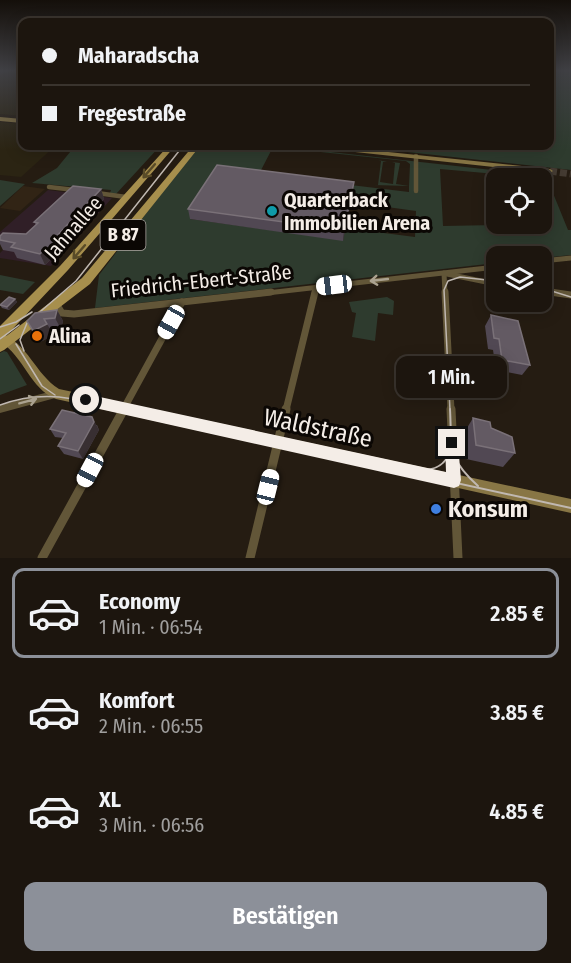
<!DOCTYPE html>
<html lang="de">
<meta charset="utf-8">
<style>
:root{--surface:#1c150e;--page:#251e17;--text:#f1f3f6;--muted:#a09f9e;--line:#3a342e;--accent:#8c9099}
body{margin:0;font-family:"Fira Sans Condensed",sans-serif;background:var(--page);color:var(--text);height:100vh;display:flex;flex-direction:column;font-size:22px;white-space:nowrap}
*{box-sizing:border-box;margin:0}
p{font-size:20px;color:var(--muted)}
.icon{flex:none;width:33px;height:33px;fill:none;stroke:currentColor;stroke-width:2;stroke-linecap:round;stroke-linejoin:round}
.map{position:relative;height:558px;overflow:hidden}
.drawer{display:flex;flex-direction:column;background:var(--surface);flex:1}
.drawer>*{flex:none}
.guide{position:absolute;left:18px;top:18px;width:536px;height:132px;border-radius:12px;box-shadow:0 3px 15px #0003,0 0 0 2px var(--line);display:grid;align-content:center;height:132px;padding:0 24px;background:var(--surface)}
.buttons{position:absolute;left:486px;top:168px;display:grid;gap:12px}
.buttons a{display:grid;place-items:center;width:66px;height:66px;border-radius:12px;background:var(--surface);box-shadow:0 3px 15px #0003,0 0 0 2px var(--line);font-size:30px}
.end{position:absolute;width:27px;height:27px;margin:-14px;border:8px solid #f4ede7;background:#111;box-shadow:0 0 0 3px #111}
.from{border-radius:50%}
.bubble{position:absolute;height:42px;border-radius:12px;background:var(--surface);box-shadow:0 3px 15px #0003,0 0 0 2px var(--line);font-size:20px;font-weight:600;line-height:42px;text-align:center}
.car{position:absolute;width:18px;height:36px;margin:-18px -9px;border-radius:8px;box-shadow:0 0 4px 2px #0007;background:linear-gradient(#fff 24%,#345 0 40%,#fff 0 76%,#345 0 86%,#fff 0)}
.guide b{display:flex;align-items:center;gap:21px;height:57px;font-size:22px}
.guide b+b{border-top:2px solid var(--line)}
.guide i{width:15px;height:15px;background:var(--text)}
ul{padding:10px 0 0;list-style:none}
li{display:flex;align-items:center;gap:18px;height:90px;margin:0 12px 9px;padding:0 12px;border:3px solid transparent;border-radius:12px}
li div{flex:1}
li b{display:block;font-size:22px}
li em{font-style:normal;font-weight:600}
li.selected{border-color:var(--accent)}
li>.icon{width:54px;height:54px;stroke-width:1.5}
.primary-button{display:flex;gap:12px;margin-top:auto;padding:12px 24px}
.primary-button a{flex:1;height:69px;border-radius:12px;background:var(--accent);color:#fff;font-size:24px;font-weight:600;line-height:69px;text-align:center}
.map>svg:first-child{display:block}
</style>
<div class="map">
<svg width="571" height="558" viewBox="0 0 571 558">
<rect width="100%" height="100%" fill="#251c12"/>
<path fill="#301f27" d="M48,190L112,198L51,266L0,258V253L9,244L0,242V232Z"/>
<path fill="#312415" d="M23,186L45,189L20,211L0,208Z"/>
<g fill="#2b2413">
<path d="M0,71H22V116L0,114Z"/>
<path d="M0,122L22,124V146H55L21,177L0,175Z"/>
</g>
<g fill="#2e3b2e" fill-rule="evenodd">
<path d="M549,71H571V170L352,146H549Z"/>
<path d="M75,146L144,152L150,146H160L116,194L110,193L111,190L32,183L57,168Z"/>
<path d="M206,146H277L546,176L568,230H571V255L542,258L496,256V263L95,308L99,275L196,148ZM273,147L406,161L410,164L409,186L396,184L400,163L392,162L395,163L393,184L380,182L383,162H387L378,160L381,161L378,185H373L409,186V192L259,174ZM440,169L542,178V224L443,226ZM351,202L416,211L415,237L345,228L343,240L190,219Z"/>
<path d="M0,180L25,184L0,206Z"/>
<path d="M0,275L35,282L23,294L0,290Z"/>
<path d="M387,297L394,301L393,315L378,313L375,341L352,337L356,313L352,312L349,302Z"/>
<path d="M4,351L7,352L27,385L0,395V353Z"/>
</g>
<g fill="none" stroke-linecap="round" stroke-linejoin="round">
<path stroke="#443b32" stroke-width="7" stroke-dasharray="7 3" stroke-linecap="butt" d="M550,171L571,174"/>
<g stroke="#625638" stroke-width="4.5">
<path d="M416,156V191"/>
<path d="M49,187L75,190"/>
<path d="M97,193L126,197"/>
</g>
<g stroke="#625638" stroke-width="5">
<path d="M542,261L571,258"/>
<path d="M444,273L445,294"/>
<path d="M447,274L496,284"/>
<path d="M542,291L560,294"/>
<path d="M258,294L496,267"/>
<path d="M314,294L316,287"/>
</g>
<g stroke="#625638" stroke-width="7">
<path d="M445,292L451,410"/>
<path d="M550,292L571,295"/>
<path d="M57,305L62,313L74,314L271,292"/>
<path d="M123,410L182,302"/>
<path d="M286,410L315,292"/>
</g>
<g stroke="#625638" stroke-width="9">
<path d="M451,409L458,558"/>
<path d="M42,558L124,409"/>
<path d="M250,558L286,409"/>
</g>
<path fill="#625638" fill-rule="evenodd" d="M56,390L59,391L61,394L59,397L0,413V405Z"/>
<g fill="#887645" fill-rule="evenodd">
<path d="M0,117L22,119V123L0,121Z"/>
<path d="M315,146H331L550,169L553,171L550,173L318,148Z"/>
<path d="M0,333C28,343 35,374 59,389L571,499V513L56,399C30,389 24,356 0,342Z"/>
</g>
<path fill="#a78f4d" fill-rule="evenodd" d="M168,146H175L68,270L5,337L82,278L193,146H200L90,284L4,350L0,352V340L4,337L0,339V326L60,266Z"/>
<g stroke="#c0b8b1" stroke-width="1.5">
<path d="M542,288L571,297"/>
<path d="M0,327L16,322L32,312"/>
<path d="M0,339L19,325"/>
<path d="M16,344L42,386L55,395"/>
<path d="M24,351L20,340L27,323L76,281L183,146"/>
<path d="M0,405C47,388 79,400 125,410"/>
<path d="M450,410L444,290L448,281L460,277L496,281"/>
</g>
<g stroke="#c0b8b1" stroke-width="2">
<path d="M118,409L571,508"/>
<path d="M450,409C452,448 447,458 478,486"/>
<path d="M417,470C434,471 446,466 451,449"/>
</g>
</g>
<g fill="#514853">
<path d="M354,182L343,241L190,219L188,209Z"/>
<path d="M101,189L104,199L63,247L65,251L56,261L50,260L45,265L17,258L14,252L3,250L0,244V236L26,234L36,225L34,222Z"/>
<path d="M15,299L17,302L9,310L2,308L0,305Z"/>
<path d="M57,310L63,321L61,329L51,330L54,335L40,342L27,321Z"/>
<path d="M491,315L530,365L522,375L496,370L493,350L488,349L485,326Z"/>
<path d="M473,418L491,428L515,453L503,467L466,459L464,433Z"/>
<path d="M97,425L99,430L83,459L64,454L58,446L63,438L55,437L50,429Z"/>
</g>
<g fill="#382f32">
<path d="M0,71H8L0,75Z"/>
<path d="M354,182L353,192L343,241L344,230Z"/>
<path d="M101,189L104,199L63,247L65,251L56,261L51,250L54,239Z"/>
<path d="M45,249L50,260L45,265L40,254Z"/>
<path d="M15,299L17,302L9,310L7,307Z"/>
<path d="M57,310L63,321L61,329L55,318Z"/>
<path d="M47,324L54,335L40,342L33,331Z"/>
<path d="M92,417L99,430L83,459L78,451Z"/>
</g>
<g fill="#635a63" stroke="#7a7178" stroke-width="1.5">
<path d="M217,165L354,182L344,230L188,209Z"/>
<path d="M73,186L101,189L54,239L60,240L51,250L45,249L40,254L11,247L15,243L0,240V236L3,233L26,234L38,223L34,222Z"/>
<path d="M9,297L15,299L7,307L0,305Z"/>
<path d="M57,310L55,318L44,319L47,324L33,331L27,321L35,313Z"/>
<path d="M491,315L518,321L530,365L502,360L499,339L494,338Z"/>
<path d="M62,410L92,417L94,422L78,451L58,446L66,433L50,429Z"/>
<path d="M473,418L490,422L491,428L512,437L515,453L476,445Z"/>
</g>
<defs><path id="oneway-shaft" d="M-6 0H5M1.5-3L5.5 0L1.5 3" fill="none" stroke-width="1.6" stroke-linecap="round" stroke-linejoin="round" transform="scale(1.5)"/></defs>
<g stroke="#594b28">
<use href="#oneway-shaft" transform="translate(149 171) rotate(131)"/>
<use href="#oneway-shaft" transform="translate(79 252) rotate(131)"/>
</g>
<g stroke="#aba290">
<use href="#oneway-shaft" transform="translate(379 280) rotate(174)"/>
<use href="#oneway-shaft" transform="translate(28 401) rotate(-15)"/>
</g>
<linearGradient id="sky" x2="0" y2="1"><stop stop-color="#140f0a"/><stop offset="0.47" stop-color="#404044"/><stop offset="1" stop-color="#404044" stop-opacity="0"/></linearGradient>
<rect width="571" height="150" fill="url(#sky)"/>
<path fill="#f4ede7" d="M86,394L446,472L445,443L452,437L458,443L461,480L459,486L454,488L86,406L80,400Z"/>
<circle fill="#0f9aa8" stroke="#0b0704" stroke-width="2" cx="272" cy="211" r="6"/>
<circle fill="#e8710a" stroke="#0b0704" stroke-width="2" cx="37" cy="336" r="6"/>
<circle fill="#3f7fe0" stroke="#0b0704" stroke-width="2" cx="436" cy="509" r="6"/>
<g text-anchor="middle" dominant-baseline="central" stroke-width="6" stroke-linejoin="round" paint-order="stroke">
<rect fill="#0b0704" stroke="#aea8a3" stroke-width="1.5" x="100.5" y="220" width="45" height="30" rx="4.5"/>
<g font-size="18" font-weight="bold" fill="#f4ede7">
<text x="123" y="235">B 87</text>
</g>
<g font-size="20" font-weight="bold" fill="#f4ede7" stroke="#0b0704" text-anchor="start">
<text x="284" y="200">Quarterback<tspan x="284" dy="23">Immobilien Arena</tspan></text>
<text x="49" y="336">Alina</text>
</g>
<g font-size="20" fill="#f4ede7" stroke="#0b0704">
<text transform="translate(73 228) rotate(-49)">Jahnallee</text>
<text transform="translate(201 281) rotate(-6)">Friedrich-Ebert-Straße</text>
</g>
<g font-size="24" fill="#f4ede7" stroke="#0b0704">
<text transform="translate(318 428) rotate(12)">Waldstraße</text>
</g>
<g font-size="24" font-weight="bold" fill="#f4ede7" stroke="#0b0704" text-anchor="start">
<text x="448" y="509">Konsum</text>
</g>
</g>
</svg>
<div class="buttons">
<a><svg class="icon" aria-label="locate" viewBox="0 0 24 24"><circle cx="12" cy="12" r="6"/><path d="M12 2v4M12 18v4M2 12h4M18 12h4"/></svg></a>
<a><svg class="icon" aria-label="layers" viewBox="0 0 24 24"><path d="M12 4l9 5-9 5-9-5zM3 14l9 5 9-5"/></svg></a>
</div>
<i class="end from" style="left:86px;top:400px"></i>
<i class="end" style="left:452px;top:443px"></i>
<div class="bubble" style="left:396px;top:356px;width:111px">1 Min.</div>
<i class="car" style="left:334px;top:285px;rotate:263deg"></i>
<i class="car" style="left:171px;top:322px;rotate:209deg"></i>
<i class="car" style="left:90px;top:470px;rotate:208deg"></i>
<i class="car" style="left:268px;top:487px;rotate:14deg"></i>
<div class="guide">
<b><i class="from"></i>Maharadscha</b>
<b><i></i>Fregestraße</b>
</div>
</div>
<section class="drawer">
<ul>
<li class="selected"><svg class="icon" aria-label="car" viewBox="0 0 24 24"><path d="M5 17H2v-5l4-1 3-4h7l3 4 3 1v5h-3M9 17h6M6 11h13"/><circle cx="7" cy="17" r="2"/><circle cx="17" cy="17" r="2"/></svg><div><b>Economy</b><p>1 Min. · 06:54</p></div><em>2.85 €</em></li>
<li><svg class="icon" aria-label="car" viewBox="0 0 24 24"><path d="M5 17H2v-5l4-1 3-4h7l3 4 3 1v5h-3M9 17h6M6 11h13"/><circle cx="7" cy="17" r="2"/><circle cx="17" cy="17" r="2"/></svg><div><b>Komfort</b><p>2 Min. · 06:55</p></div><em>3.85 €</em></li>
<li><svg class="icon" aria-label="car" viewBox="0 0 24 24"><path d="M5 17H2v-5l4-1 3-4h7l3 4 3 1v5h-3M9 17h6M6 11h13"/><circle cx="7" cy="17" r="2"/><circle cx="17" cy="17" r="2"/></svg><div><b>XL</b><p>3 Min. · 06:56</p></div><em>4.85 €</em></li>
</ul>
<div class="primary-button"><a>Bestätigen</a></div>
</section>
